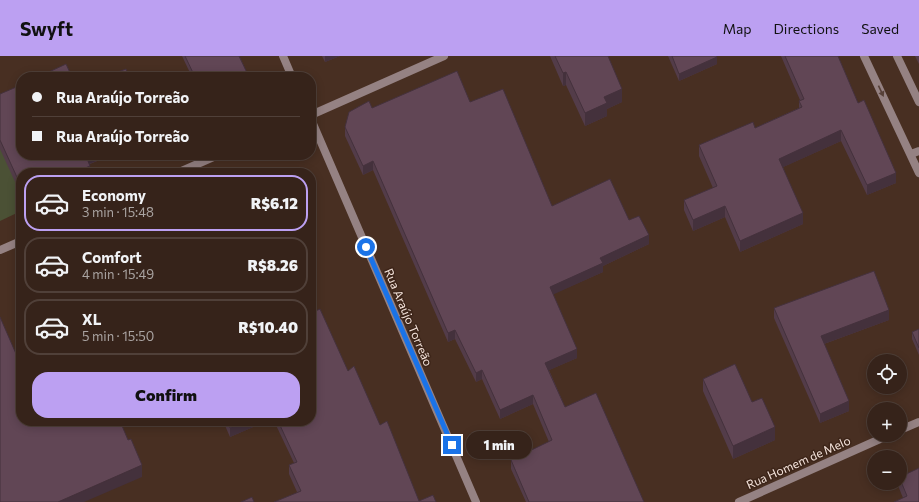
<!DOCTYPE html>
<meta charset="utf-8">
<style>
:root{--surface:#36231a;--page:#412f27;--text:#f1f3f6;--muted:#aaa4a2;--line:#504039;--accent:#bca0f2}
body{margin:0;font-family:Commissioner,sans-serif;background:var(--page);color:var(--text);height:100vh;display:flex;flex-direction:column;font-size:15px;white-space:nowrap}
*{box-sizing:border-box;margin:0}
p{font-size:13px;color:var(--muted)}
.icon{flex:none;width:22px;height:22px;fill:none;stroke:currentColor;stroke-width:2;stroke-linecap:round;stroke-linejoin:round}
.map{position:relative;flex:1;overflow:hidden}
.drawer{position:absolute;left:16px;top:112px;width:300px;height:258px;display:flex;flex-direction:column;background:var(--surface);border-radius:16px;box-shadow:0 2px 10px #0003,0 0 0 1px var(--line)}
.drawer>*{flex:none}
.top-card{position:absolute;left:16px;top:16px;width:300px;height:88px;border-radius:16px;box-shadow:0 2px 10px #0003,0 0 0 1px var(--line);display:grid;align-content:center;height:88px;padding:0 16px;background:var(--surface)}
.tools{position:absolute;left:867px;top:298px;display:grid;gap:8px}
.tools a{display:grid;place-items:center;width:40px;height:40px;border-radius:50%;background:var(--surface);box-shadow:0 2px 10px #0003,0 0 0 1px var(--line);font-size:20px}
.end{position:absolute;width:18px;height:18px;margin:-9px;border:5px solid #1a73e8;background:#fff;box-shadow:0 0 0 2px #fff}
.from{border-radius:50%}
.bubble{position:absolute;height:28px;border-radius:14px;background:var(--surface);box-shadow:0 2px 10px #0003,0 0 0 1px var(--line);font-size:13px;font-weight:800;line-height:28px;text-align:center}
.top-card b{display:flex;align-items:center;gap:14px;height:38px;font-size:15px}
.top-card b+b{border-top:1px solid var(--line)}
.top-card i{width:10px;height:10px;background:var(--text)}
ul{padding:7px 0 0;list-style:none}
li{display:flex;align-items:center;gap:12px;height:56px;margin:0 8px 6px;padding:0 8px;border:2px solid var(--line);border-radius:16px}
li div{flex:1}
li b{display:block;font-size:15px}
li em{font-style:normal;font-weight:800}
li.on{border-color:var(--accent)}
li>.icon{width:36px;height:36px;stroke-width:1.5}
.button{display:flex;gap:8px;margin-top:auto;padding:8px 16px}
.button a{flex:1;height:46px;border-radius:16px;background:var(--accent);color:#111;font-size:16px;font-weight:800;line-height:46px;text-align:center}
header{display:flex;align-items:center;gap:24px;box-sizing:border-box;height:56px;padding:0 20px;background:var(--accent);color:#111}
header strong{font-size:19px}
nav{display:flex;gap:22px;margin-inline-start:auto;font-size:14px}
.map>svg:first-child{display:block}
</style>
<header>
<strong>Swyft</strong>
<nav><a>Map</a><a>Directions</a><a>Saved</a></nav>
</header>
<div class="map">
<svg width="919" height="446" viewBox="0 0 919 446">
<rect width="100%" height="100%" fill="#482f22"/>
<path fill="#4b5135" d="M0,69L21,117V155L0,165Z"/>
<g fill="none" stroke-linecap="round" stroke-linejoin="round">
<g stroke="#958283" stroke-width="8">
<path d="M283,0L292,21"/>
<path d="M864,0L919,117"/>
<path d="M897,0L919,46"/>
<path d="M311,59L444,0"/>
<path d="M311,63L476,446"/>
<path d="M911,98L919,95"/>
<path d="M177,117L218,99"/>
<path d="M0,194L21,185"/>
<path d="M900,374L919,366"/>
<path d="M739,446L889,379"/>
</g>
</g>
<g fill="#533c49">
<path d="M182,0H239L249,21H192Z"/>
<path d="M322,0H340L325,6Z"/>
<path d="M550,0H608L622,46L607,53V60L585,70L566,29L563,30Z"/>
<path d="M668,0H716L717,8L679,25Z"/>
<path d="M781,0H838L858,47L896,127L867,139L841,85L783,111L803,168L740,196L725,161L693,175L684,154V144L713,132L699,100V89L755,72L799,52V45L800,44Z"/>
<path d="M915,0H919V8Z"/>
<path d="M0,38L21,99H105L102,100V103L90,108V117H21V139L0,93Z"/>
<path d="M470,46L552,150L629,164L649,188L603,210V216L553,238L577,302L549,314L565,351L644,446H526L511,413V404L549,386L533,348L500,363L482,323L476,326L455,283L448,286L373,114L363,119L345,80V71L372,52Z"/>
<path d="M774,252L889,264L824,288L849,355L820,367L774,262Z"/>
<path d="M919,273V299L912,283V276Z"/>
<path d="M348,315L380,369L419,445L436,446L297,436L289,418V409L294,407L274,365H311Z"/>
<path d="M703,323L752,346L775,384L733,403L703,335Z"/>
<path d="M223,365H267L230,381Z"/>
<path d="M900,421L919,446L903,442L899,432V427H900Z"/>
</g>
<g fill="#44313c">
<path d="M325,0H340L325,6Z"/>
<path d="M717,1V8L679,25V18Z"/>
<path d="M566,16V29L563,30V17Z"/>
<path d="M622,33V46L607,53V60L585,70V57L604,41Z"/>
<path d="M841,74V85L779,113V103Z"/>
<path d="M89,99H105L102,100V103L86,109V100Z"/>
<path d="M373,105V114L363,119V110Z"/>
<path d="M90,110V117H73Z"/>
<path d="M896,117V127L867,139V129Z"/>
<path d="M725,150V161L693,175V164Z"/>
<path d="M803,157V168L740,196V185Z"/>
<path d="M649,179V188L603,210V216L550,240V231L600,202Z"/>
<path d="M889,254V264L821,289V280Z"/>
<path d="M455,274V283L448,286V277Z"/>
<path d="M577,293V302L545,316V307Z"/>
<path d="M482,314V323L476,326V317Z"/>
<path d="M533,339V348L500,363V354Z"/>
<path d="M849,345V355L820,367V358Z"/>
<path d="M246,365H267L230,381V372Z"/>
<path d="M775,371V384L733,403V390Z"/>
<path d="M142,409V421L84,446H58Z"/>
</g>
<g fill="#614655" stroke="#44313c">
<path d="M185,0H239L249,21H195Z"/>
<path d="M555,0H608L622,33L604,41L607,47L585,57L566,16L563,17Z"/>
<path d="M672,0H716L717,1L679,18Z"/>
<path d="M785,0H838L858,47L864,44L896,117L867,129L841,74L779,103L803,157L740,185L725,150L693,164L684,144L717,130L699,89L753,66L755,72L802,51L799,45L804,43Z"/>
<path d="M66,8L72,21H38Z"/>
<path d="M126,13L129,21H104Z"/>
<path d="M457,15L470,46L503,33L552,150L610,123L629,164L639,160L649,179L600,202L603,207L550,231L577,293L545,307L565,351L596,337L644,446H529L511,404L552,384L533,339L500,354L482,314L476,317L455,274L448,277L373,105L363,110L345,71L349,56L369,45L372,52Z"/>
<path d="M21,29V99H89L86,100L90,110L73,117H21V130L0,84V38Z"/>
<path d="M874,215L889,254L821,280L849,345L820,358L774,252Z"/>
<path d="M320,253L348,315L354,310L380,369L387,365L419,445L433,439L436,446H274L301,435L289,409L297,406L278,365H311V257Z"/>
<path d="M0,261L20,307L21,306V365H120L128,384L131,383L142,409L58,446H0Z"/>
<path d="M919,273V292L912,276Z"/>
<path d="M735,308L752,346L762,342L775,371L733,390L703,323Z"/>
<path d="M227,365H246L230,372Z"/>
<path d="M919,412V446H894L907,440L900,423V421Z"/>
<path d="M252,441L254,446H241Z"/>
</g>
<defs><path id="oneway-solid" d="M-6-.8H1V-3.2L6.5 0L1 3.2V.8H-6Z"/></defs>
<use fill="#574139" href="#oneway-solid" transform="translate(881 35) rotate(65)"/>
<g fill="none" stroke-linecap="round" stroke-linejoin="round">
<path stroke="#1a73e8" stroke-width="5" d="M366,191L452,389"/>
</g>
<g text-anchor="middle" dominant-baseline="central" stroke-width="3" stroke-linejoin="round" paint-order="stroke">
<g font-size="12" fill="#f5e4dc" stroke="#3d2519">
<text transform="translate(409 261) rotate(67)">Rua Araújo Torreão</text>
<text transform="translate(798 406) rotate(-24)">Rua Homem de Melo</text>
</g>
</g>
</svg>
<div class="tools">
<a><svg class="icon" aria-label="locate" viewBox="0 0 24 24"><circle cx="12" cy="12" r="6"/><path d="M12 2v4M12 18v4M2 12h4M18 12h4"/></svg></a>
<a>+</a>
<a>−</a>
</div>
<i class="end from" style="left:366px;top:191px"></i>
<i class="end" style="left:452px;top:389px"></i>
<div class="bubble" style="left:466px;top:375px;width:66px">1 min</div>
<div class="top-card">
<b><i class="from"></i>Rua Araújo Torreão</b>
<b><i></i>Rua Araújo Torreão</b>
</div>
<section class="drawer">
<ul>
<li class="on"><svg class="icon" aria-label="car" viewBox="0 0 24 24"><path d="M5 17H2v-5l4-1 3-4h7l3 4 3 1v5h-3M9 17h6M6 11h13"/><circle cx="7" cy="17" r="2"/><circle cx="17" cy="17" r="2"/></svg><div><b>Economy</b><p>3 min · 15:48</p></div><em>R$6.12</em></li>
<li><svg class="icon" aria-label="car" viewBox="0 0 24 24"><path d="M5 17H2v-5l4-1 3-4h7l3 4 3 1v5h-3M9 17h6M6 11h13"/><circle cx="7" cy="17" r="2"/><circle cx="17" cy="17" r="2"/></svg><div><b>Comfort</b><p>4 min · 15:49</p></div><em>R$8.26</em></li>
<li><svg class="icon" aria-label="car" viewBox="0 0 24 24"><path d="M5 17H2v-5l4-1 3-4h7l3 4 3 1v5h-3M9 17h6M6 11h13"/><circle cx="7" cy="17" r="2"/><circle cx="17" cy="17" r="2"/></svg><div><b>XL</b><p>5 min · 15:50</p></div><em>R$10.40</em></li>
</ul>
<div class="button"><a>Confirm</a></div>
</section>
</div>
